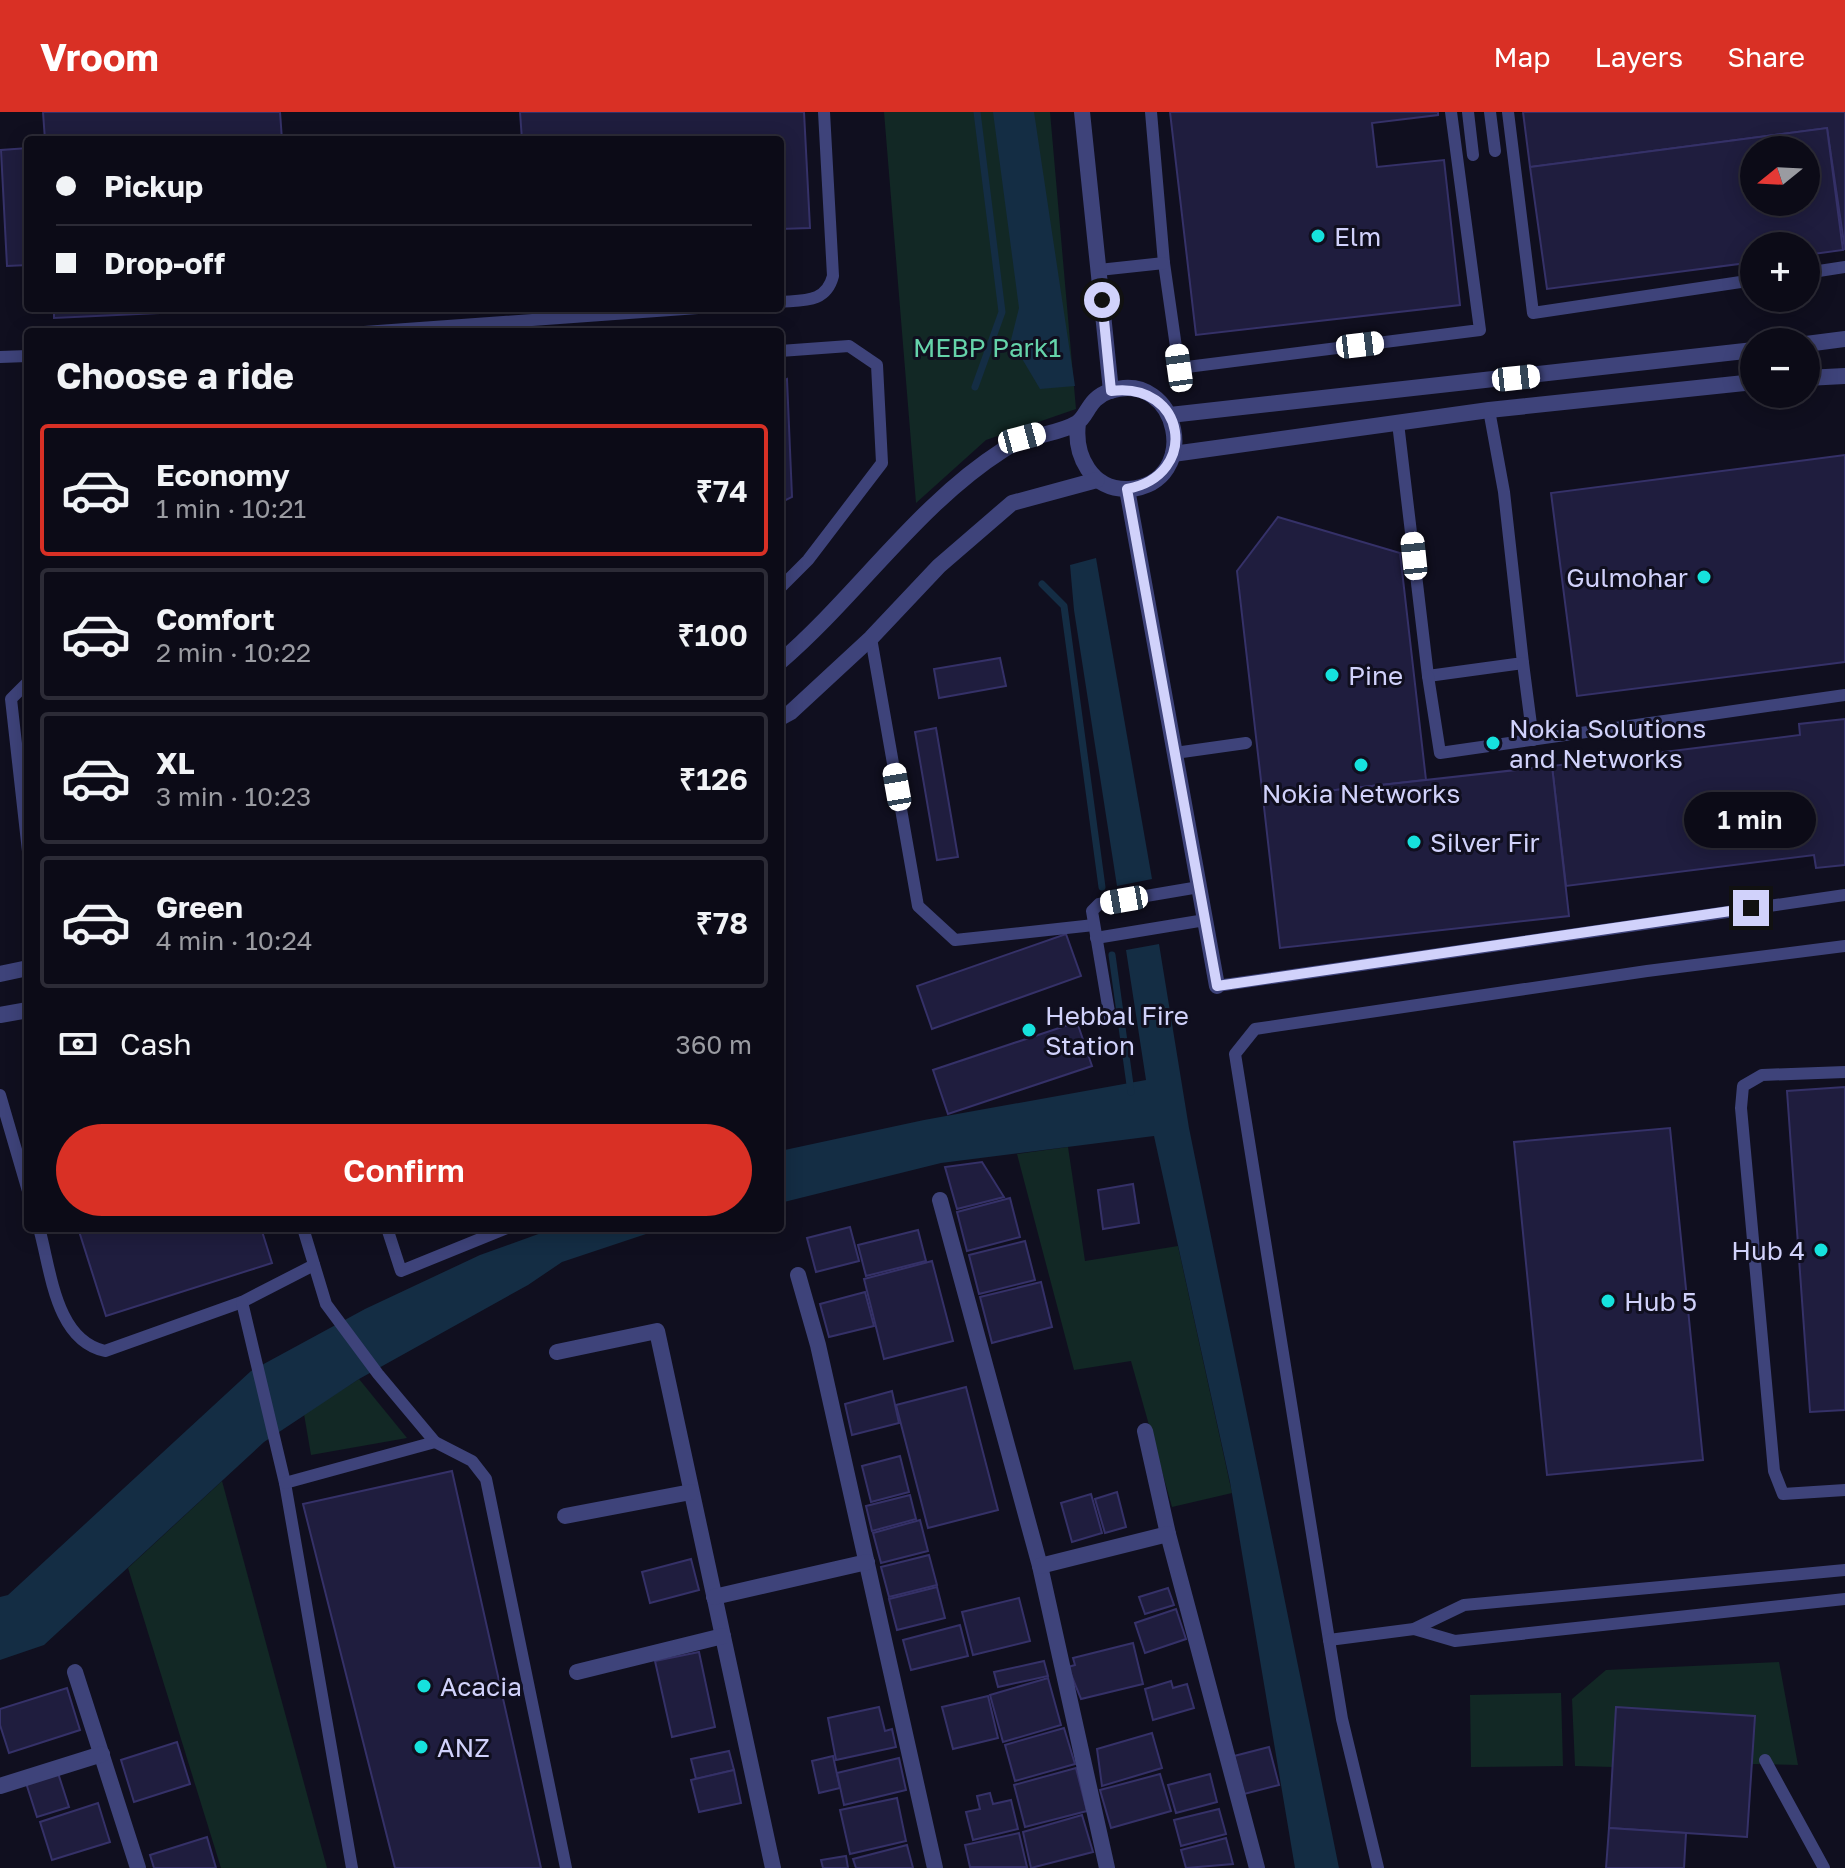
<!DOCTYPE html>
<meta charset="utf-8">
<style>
:root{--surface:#0c0b17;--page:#1a1924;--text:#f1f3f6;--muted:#9a9ba1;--line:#2c2b36;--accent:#d93025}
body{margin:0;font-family:"Golos Text",sans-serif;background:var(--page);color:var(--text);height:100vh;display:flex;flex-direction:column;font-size:30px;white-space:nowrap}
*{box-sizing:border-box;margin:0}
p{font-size:26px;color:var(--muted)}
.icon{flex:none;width:44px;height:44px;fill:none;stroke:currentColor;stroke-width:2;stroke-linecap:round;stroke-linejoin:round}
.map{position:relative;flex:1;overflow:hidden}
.drawer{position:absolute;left:24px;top:216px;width:760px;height:904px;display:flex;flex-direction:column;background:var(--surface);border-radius:8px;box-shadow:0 4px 20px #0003,0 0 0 2px var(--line)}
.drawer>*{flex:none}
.guide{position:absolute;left:24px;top:24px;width:760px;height:176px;border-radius:8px;box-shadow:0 4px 20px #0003,0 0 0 2px var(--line);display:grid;align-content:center;height:176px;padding:0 32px;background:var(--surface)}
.needle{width:52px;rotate:252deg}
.controls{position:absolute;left:1740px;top:24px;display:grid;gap:16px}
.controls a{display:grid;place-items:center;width:80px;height:80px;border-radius:50%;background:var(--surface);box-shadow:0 4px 20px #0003,0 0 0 2px var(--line);font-size:40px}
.end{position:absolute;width:36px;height:36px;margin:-18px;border:10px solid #d1d2fb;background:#111;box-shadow:0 0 0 4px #111}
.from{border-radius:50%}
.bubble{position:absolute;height:56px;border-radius:28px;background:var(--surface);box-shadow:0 4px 20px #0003,0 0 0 2px var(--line);font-size:26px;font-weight:600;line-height:56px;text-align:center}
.car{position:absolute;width:24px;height:48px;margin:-24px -12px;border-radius:10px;box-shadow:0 0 6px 2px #0007;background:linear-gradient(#fff 24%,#345 0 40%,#fff 0 76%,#345 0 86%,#fff 0)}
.guide b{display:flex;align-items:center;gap:28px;height:76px;font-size:30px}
.guide b+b{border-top:2px solid var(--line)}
.guide i{width:20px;height:20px;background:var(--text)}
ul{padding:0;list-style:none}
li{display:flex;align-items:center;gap:24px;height:132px;margin:0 16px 12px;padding:0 16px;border:4px solid var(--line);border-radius:8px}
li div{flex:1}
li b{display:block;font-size:30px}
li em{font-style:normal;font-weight:600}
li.current{border-color:var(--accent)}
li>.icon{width:72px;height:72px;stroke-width:1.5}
h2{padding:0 32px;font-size:36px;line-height:96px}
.pay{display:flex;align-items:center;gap:20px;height:88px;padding:0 32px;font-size:30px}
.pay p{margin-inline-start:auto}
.primary-button{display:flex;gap:16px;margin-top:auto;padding:16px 32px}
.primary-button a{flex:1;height:92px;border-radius:48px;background:var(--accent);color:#fff;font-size:32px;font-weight:600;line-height:92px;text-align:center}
header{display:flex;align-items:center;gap:48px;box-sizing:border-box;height:112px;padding:0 40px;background:var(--accent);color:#fff}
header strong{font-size:38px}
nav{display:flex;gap:44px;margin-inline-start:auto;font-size:28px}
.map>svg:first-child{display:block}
</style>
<header>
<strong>Vroom</strong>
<nav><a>Map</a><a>Layers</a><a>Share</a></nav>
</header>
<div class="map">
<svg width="1845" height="1756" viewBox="0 0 1845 1756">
<rect width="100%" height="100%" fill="#100f1f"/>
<g fill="#122825">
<path d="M884,0H1050L1076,297L986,328L916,391Z"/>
<path d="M1068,1035L1085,1149L1178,1134L1232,1381L1172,1395L1131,1249L1074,1258L1017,1042Z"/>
<path d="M359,1267L407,1326L311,1343L304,1302Z"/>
<path d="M222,1369L327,1756H221L128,1456Z"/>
<path d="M1779,1550L1798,1653L1752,1652L1755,1604L1617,1595L1613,1655L1575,1654L1572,1587L1606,1558Z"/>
<path d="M1561,1581L1563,1654L1471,1655L1470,1583Z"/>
</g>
<g fill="#142d44">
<path d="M993,0H1034L1075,274L1040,277L1011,228L1019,196Z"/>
<path d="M1096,446L1152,767L1117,774L1074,498L1070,453Z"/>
<path d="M1159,832L1189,1016L1339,1756H1295L1230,1370L1154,1024L941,1051L780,1091V1039L924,1008L1146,968L1126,838Z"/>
<path d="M555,1116H664L562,1150L528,1173L359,1267L264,1330L44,1533L0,1548V1485L8,1483L251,1259L365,1197L480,1143Z"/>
</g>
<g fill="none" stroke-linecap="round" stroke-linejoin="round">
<g stroke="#142d44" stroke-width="7">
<path d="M975,275L1002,200L977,0"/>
<path d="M1042,472L1064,494L1102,775"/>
<path d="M1112,843L1131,980"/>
</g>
</g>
<g fill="#1f1d3e" stroke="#353168" stroke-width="2" fill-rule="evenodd">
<path d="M43,0H280L282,28H45Z"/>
<path d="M520,0H804L810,116L780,117V28H522Z"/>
<path d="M1170,0H1438V3L1372,11L1377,55L1444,48L1460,193L1196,223Z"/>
<path d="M1523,0H1845V138L1827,16L1530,55Z"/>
<path d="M1827,16L1843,138L1806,143V134H1754V150L1547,177L1530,55ZM1754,38H1806V90H1754Z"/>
<path d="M28,36V153L7,154L1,38Z"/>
<path d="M54,196H264L54,206Z"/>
<path d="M787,267L792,385L780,391V270Z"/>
<path d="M1845,343V550L1577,584L1551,381Z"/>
<path d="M1278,405L1400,441L1426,668L1263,686L1237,459Z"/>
<path d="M1000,546L1006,574L939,586L934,557Z"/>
<path d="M1845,607V753L1816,756L1814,743L1566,774L1552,654L1800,623L1799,612Z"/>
<path d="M936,616L958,745L937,748L915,620Z"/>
<path d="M1552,654L1569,804L1280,836L1263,686Z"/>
<path d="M1066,822L1081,864L932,917L917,874Z"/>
<path d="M1077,910L1092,954L948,1002L933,958Z"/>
<path d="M1845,975V1298L1810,1300L1787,979Z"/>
<path d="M1670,1016L1703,1348L1547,1363L1514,1030Z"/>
<path d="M982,1050L1004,1085L957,1097L945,1055Z"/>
<path d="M1133,1072L1139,1111L1103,1117L1098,1078Z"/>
<path d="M1010,1086L1020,1125L967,1139L957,1100Z"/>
<path d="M850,1115L859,1149L816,1160L807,1126Z"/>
<path d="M78,1116H261L272,1151L106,1204Z"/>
<path d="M918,1118L926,1149L866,1164L858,1133Z"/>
<path d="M1025,1129L1035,1168L979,1182L969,1143Z"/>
<path d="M932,1149L953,1229L884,1247L864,1167Z"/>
<path d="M1041,1170L1052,1215L992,1231L980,1185Z"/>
<path d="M865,1180L874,1214L829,1225L820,1192Z"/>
<path d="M966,1275L998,1398L928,1416L896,1293Z"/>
<path d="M892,1279L899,1311L852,1323L845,1292Z"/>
<path d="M900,1344L909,1380L871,1390L862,1354Z"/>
<path d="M452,1359L541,1756H395L303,1392Z"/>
<path d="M1117,1380L1126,1415L1105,1421L1095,1387Z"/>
<path d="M1091,1382L1102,1421L1072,1430L1061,1391Z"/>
<path d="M910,1383L916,1407L872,1419L866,1394Z"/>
<path d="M920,1408L928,1439L881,1451L873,1421Z"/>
<path d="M929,1443L937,1473L889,1485L881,1455Z"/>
<path d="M691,1447L699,1478L650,1491L642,1460Z"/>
<path d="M937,1475L945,1506L897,1518L889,1487Z"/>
<path d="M1168,1476L1174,1493L1145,1502L1139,1485Z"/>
<path d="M1019,1486L1030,1529L973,1543L962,1500Z"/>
<path d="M1176,1497L1186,1527L1145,1541L1135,1511Z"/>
<path d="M960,1513L968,1544L911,1558L903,1528Z"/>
<path d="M1133,1531L1143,1572L1081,1587L1068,1555L1075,1553L1073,1546Z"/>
<path d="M699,1540L715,1615L672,1625L655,1549Z"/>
<path d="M1044,1549L1048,1564L998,1575L994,1560Z"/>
<path d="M1048,1566L1061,1613L1003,1630L990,1583Z"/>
<path d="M1171,1569L1173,1576L1187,1572L1194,1596L1153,1608L1145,1577Z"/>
<path d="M67,1576L80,1618L9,1641L0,1613V1597Z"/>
<path d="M988,1584L998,1626L953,1637L942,1595Z"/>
<path d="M879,1595L885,1619L892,1617L896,1635L836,1648L828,1606Z"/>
<path d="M1616,1595L1755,1604L1747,1725L1609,1716Z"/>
<path d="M1064,1616L1075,1652L1015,1669L1005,1633Z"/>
<path d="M1152,1621L1162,1656L1102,1674L1097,1637Z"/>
<path d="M177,1630L190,1672L134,1690L121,1648Z"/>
<path d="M1269,1635L1279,1673L1244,1682L1234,1644Z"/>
<path d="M729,1639L734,1658L696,1667L691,1647Z"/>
<path d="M833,1644L840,1676L819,1681L812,1649Z"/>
<path d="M899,1646L906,1678L844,1693L837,1661Z"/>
<path d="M1076,1656L1087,1699L1025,1715L1014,1673Z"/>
<path d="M734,1658L741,1691L699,1700L691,1668Z"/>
<path d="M58,1661L69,1695L37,1705L26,1671Z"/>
<path d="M1160,1662L1171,1699L1111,1716L1100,1678Z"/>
<path d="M1210,1662L1217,1690L1176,1701L1168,1673Z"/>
<path d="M990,1681L993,1692L1011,1688L1018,1717L973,1728L966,1700L980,1697L977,1684Z"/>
<path d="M897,1686L906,1729L850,1742L840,1698Z"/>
<path d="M98,1691L110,1730L52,1748L40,1710Z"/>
<path d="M1219,1697L1226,1722L1181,1734L1174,1708Z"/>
<path d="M1082,1703L1093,1740L1031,1756L1023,1720Z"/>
<path d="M1609,1716L1686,1721L1684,1756H1606Z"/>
<path d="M1019,1721L1027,1755H970L965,1733Z"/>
<path d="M207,1725L216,1756H154L150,1743Z"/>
<path d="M1226,1726L1233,1752L1186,1756L1181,1738Z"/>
<path d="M907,1733L913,1756H856L853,1747Z"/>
<path d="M846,1744L848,1756H823L821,1748Z"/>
</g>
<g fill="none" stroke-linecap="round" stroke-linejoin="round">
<g stroke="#3e437a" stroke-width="12">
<path d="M1151,0L1164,151L1179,256L1480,218L1451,0"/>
<path d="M1468,0L1473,43"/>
<path d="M1490,0L1495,39"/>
<path d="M1508,0L1533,201L1754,168"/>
<path d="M1099,158L1164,151"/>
<path d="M1806,161L1845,155"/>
<path d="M780,190C804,188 826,191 833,164L824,0"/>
<path d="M364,220L698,196"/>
<path d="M780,239L849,234L877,253L882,351L808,448L780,476"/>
<path d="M0,245L28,244"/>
<path d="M1398,311L1428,564L1523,551L1504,380L1489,298"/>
<path d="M871,526L918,794L955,828L1094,813"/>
<path d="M1523,551L1533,628"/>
<path d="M1428,564L1440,641L1845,583"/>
<path d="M28,570L11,587L28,739"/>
<path d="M1175,641L1246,631"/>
<path d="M1096,826L1205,808"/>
<path d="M1217,874L1845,783"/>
<path d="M1110,906L1092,799L1099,792L1199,775"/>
<path d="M1845,960L1762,963L1743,974L1741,996L1774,1359L1783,1382L1845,1378"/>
<path d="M0,983L28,1079"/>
<path d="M39,1116C51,1158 55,1228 105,1239L242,1190L314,1153"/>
<path d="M303,1116L326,1192L378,1262L435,1330L472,1349L486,1367L566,1756"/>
<path d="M387,1116L401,1159L507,1116"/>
<path d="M242,1190L285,1371L352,1756"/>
<path d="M285,1371L435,1330"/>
<path d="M1414,1517L1455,1529L1845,1487"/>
<path d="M1329,1528L1235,942L1255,917L1647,859L1845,834"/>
<path d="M1765,1648L1824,1756"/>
<path d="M1378,1756L1342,1607L1329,1528L1414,1517L1464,1493L1845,1458"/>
</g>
<g stroke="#3e437a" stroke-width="16">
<path d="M1127,377L1217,874"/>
<path d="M940,1088L1040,1454L1107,1756"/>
<path d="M798,1163L818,1233L935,1756"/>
<path d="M557,1240L657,1219L773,1756"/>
<path d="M1145,1319L1168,1422"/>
<path d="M565,1404L691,1380"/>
<path d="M1040,1454L1168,1422L1257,1756"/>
<path d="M714,1485L867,1450"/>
<path d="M75,1560L138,1756"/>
<path d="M577,1560L723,1524"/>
<path d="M0,1674L102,1642"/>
</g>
<g stroke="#3e437a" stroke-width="16">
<path d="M1082,0L1111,279"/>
<path d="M1806,232L1845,227"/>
<path d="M1806,266L1845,264"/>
<path d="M1170,303L1754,238"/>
<path d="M1173,342L1489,298L1754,270"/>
<path d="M780,550C857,484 917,393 1003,338C1028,322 1058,323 1077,311C1088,304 1088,286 1110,279C1179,256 1203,371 1129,377C1091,379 1074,343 1078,311"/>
<path d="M780,606L791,600L871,526L939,454L1012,391L1097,368"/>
<path d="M0,862L28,856"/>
<path d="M0,903L28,898"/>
</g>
</g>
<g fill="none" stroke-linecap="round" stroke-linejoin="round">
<path stroke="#d1d2fb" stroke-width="10" d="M1102,188L1111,279C1186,269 1201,363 1127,377L1217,874L1751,796"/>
</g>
<g fill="#16e2dd" stroke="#100f1f" stroke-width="3">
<circle cx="1318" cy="124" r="8"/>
<circle cx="1704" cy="465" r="8"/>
<circle cx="1332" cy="563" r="8"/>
<circle cx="1493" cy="631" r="8"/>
<circle cx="1361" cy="653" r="8"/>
<circle cx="1414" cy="730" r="8"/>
<circle cx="1029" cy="918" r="8"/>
<circle cx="1821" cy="1138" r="8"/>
<circle cx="1608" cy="1189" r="8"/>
<circle cx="424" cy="1574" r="8"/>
<circle cx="421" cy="1635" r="8"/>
</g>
<g text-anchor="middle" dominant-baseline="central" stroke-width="6" stroke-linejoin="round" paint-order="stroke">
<g font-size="26" fill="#d1d2fb" stroke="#100f1f" text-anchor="start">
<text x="1334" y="124">Elm</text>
<text x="1688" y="465" text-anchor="end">Gulmohar</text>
<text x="1348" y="563">Pine</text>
<text x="1509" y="616">Nokia Solutions<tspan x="1509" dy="30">and Networks</tspan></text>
<text x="1361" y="681" text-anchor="middle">Nokia Networks</text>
<text x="1430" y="730">Silver Fir</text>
<text x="1045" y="903">Hebbal Fire<tspan x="1045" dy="30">Station</tspan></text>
<text x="1805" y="1138" text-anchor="end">Hub 4</text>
<text x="1624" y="1189">Hub 5</text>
<text x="440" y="1574">Acacia</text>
<text x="437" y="1635">ANZ</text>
</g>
<g font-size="26" fill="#65d3aa" stroke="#100f1f">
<text x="987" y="235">MEBP Park1</text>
</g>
</g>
</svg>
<div class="controls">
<a><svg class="needle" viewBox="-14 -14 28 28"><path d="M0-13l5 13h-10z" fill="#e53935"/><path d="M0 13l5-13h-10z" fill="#9a9ba1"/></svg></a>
<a>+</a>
<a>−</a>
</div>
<i class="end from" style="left:1102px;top:188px"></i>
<i class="end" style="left:1751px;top:796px"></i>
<div class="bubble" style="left:1684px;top:680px;width:132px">1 min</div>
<i class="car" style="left:1360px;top:233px;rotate:83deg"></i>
<i class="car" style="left:1179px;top:256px;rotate:352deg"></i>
<i class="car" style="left:1516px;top:266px;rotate:84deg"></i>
<i class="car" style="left:1022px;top:326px;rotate:75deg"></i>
<i class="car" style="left:1414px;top:444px;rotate:354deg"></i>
<i class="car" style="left:897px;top:675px;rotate:350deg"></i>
<i class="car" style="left:1124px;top:788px;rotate:260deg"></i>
<div class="guide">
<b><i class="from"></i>Pickup</b>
<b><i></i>Drop-off</b>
</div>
<section class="drawer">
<h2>Choose a ride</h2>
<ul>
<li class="current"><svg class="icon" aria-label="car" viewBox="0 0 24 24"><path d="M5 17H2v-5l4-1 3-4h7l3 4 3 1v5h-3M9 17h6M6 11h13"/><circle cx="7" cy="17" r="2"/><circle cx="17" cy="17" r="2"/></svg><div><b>Economy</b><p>1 min · 10:21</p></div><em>₹74</em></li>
<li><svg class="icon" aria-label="car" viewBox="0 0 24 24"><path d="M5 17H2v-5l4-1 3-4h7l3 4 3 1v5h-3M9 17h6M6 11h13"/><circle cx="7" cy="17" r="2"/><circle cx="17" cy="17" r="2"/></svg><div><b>Comfort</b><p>2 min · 10:22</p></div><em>₹100</em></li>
<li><svg class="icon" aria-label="car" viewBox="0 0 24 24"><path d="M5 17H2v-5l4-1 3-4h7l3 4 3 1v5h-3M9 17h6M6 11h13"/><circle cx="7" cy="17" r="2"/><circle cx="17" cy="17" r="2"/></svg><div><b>XL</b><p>3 min · 10:23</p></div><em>₹126</em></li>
<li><svg class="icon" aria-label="car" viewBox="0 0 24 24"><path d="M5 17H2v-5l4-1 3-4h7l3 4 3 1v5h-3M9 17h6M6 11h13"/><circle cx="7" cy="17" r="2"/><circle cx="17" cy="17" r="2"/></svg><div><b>Green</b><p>4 min · 10:24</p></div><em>₹78</em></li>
</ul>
<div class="pay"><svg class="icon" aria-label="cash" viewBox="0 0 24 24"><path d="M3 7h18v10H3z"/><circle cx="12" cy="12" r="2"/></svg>Cash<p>360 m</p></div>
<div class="primary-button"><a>Confirm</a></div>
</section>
</div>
